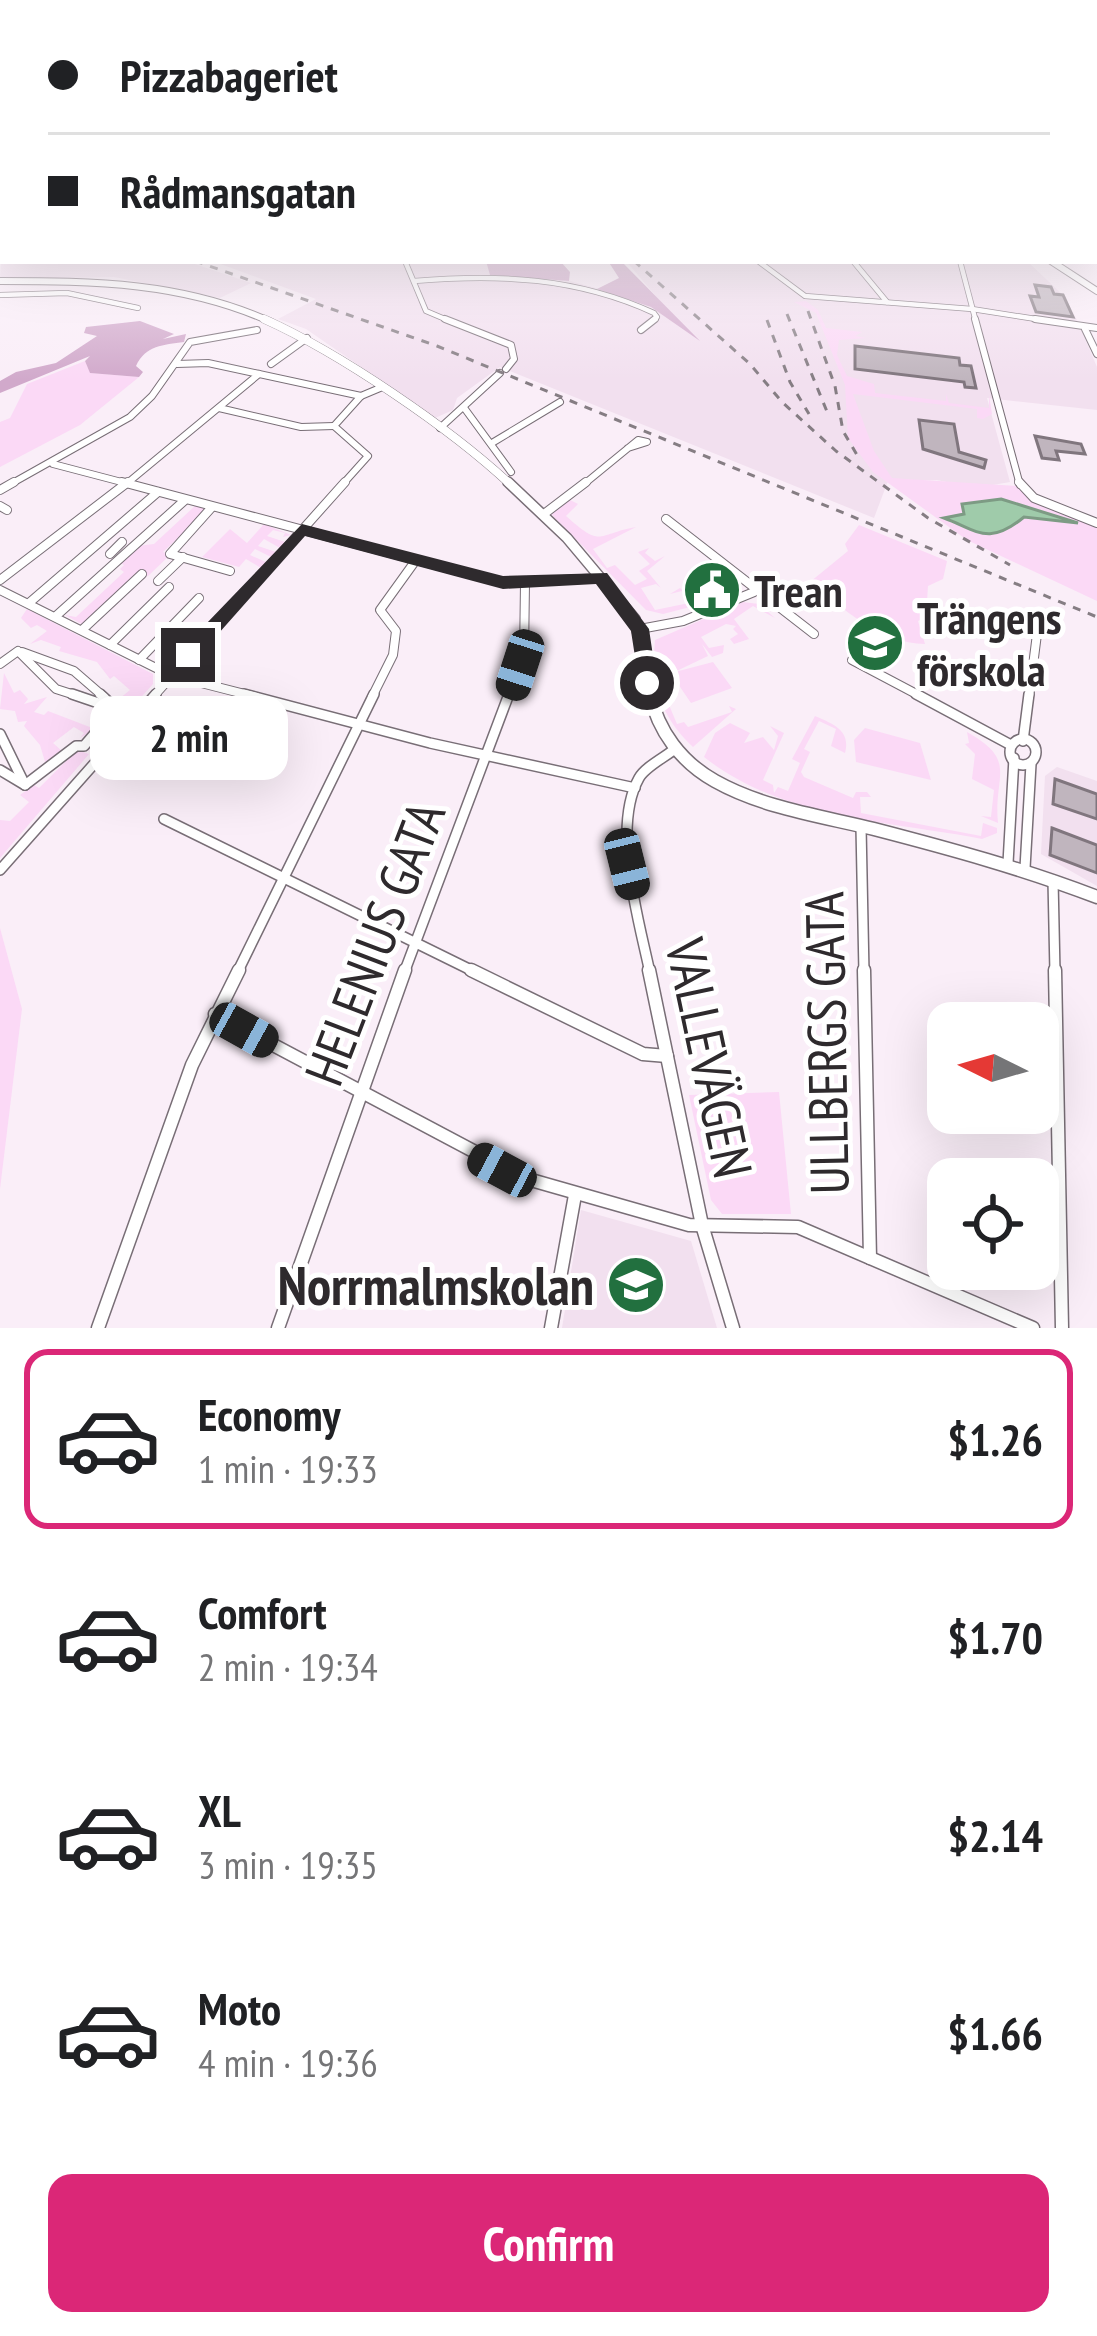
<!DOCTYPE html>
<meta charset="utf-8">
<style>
:root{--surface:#fff;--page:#f6f6f6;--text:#202124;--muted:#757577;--line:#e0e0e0;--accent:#db2777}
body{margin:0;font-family:"PT Sans Narrow",sans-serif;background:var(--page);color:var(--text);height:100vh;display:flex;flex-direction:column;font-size:45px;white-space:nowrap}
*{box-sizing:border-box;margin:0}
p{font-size:39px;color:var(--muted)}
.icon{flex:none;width:66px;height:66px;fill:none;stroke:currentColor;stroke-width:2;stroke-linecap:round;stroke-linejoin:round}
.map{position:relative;height:1328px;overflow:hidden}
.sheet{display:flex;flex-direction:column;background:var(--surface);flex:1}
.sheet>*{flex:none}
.hud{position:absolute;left:0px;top:0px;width:1098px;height:264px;box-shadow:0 12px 48px #0002;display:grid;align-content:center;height:264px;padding:0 48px;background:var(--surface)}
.needle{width:78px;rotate:275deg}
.fabs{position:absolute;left:927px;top:1002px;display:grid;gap:24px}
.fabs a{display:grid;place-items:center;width:132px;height:132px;border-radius:24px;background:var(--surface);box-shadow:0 12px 48px #0002;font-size:60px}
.end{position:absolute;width:54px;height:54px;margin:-27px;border:15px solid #2e2a2d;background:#fff;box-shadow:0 0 0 6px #fff}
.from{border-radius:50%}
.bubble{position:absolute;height:84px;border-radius:24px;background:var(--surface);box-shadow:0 12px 48px #0002;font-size:39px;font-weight:700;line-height:84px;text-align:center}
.car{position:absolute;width:36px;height:72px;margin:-36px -18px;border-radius:15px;box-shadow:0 0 9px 3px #0007;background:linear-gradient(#222 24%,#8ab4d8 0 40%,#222 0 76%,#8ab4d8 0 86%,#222 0)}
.hud b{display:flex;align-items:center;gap:42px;height:114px;font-size:45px}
.hud b+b{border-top:3px solid var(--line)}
.hud i{width:30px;height:30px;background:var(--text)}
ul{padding:21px 0 0;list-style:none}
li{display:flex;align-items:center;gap:36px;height:180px;margin:0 24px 18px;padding:0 24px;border:6px solid transparent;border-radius:24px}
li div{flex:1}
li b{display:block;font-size:45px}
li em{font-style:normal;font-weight:700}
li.current{border-color:var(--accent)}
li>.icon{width:108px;height:108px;stroke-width:1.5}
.primary-button{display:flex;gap:24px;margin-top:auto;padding:24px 48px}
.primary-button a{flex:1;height:138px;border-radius:24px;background:var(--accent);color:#fff;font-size:48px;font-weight:700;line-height:138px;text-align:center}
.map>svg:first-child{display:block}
</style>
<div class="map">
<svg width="1097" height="1328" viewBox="0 0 1097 1328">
<rect width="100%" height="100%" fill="#faeef8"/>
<g fill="#f2e0ef">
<path d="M3,232V261H186L251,283L220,298L114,277L0,279Z"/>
<path d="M212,261H486L534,277L570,281L665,307L626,261H1027L1065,297L1078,322L1097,367V410L987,398L1010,482L975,488L937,480L888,481L874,518L500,367L457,398L453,410L435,418L306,329L278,319L316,299Z"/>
<path d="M1057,767L1097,781V886L1041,854L1045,776Z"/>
<path d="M581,1210L691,1241L717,1328H562Z"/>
</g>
<g fill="#fbd9f6">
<path d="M806,301L818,310L826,328L862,332L855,336L866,338L839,340L837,355L847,376L874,384L875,393L946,401V394L949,403L989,408V395L992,414L983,419L977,418V409L853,394L874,451L892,478L1017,486L1030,498L1097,524V601L967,540L873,472L848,438L845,385L816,313L794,302Z"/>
<path d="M85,361L91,373L139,377L80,425L0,467V422L10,418L27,384Z"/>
<path d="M570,500L578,504L566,516C603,549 596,534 636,527L593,549L607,568L615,565L635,585L647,579L639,571L650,564L638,552L649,548L645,553L655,561L665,556L647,571L661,588L656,584L641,588L655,610L689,603L682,591L670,594L680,588L698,605L663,614L646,610L554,517L552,514Z"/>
<path d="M195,506L208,509L163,552L170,555L148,576L140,573L85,626L65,615L76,617L124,572L120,569L124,565L119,562L137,546L154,544Z"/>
<path d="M264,524L291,535L283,537L285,533L273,530L267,536L285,542L280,548L264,539L258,546L276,552L271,557L255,549L250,555L266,562L261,568L246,559L239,567L202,557L230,529L247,543Z"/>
<path d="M859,525L947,561L943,579L928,586L926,617L918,621L925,644C880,643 845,610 810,582L848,551L845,544Z"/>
<path d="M743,602L759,604L775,618L753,606L734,619L749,639L734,644L730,639L738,634L733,629L736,626L726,624L701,637L709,648L724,645L723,653L712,657L702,644L708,656L664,677L666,683L661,686L677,724L684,722L688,727L732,712L729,706L736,709L693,747C660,716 651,684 655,640Z"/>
<path d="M27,609L153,674V684L96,747L92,742L122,709L128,710L114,703L130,690L114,676L110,679L97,662L59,651L61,647L41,640L30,644L47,631L37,625L31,628L21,618Z"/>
<path d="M713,662L732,688L691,703L676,681L667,679L671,673Z"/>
<path d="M4,673L14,693L20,690L28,699L24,704L47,697L34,712L44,715L48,711L95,729L80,738L84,733L74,727L53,743L63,752L46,765L40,745L24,726L27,721L18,722L15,711L0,709Z"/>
<path d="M815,716C833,724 851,730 845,753L831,746L836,729L819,721L804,749L810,752L801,772L804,777L853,798L856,792H867L871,797H860L861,813L981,836L983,823L997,828V833L982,839C895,822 784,820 704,757L715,733L730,723L750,733L744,743L763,737L774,750L778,736L770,726L784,733L763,780L773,785L774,793L778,787L788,791L800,763L792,759Z"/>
<path d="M865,728L920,743L931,780L856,762L854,740Z"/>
<path d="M967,732C1019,761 993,775 998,823L981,816L991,817L994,790L972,779L975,754L965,744L969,743Z"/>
<path d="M77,750L89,754L0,858V820L10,821L29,802L20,795L34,785L39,788Z"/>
<path d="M0,928L22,1009L0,1189Z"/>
<path d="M779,1092L791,1214H722L711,1200L689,1095Z"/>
</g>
<g fill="#d1a9cb">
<path d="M486,261H560L570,272L569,281L490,275Z"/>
<path d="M608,261H621L700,341L651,307L597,289L619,278Z"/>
<path d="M140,321L174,334L163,339L186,334L184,342C163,345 146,345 136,366L143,372L139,377L90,373L85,361L90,356L0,393V381L16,372L56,363L97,336L84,333L86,327Z"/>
</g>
<path fill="#9fcbaa" stroke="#7d9b84" stroke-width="3" d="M1001,499L1078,523L1024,517C988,547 977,530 944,518L964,514L962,504Z"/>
<g fill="#c0b5be" stroke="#80767e" stroke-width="3">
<path d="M1035,285L1051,287L1054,294L1063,295L1073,317L1036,312L1030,296L1039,297Z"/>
<path d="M855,346L959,358L960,365L971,366L976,388L965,387L964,382L855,369Z"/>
<path d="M919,420L954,424L959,452L986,460L984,468L923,449Z"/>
<path d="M1035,436L1081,444L1085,454L1056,451L1059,460L1042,458Z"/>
<path d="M869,629L895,641L880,657L861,648L856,640Z"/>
<path d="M1055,779L1097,794V819L1053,804Z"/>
<path d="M1052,828L1097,845V873L1050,855Z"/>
</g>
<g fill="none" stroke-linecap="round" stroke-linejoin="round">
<g stroke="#786e76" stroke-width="6">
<g id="street-far4">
<path d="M405,261L426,311L452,322"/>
<path d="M758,261L805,296L972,309L1055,322"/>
<path d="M853,261L887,302"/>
<path d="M960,261L976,322"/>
<path d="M414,281C498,274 576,277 654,313L657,317L651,322"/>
<path d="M0,295L67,293L138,308"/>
</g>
</g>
<g stroke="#786e76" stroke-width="8">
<g id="street-far3">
<path d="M445,319L511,345L514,359L506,369"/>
<path d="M975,319L1020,485"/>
<path d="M1035,319L1097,328"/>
<path d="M1085,329L1097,354"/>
<path d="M641,330L655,319"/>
<path d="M177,364L208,363L361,396"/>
<path d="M271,364L307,338"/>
<path d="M219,408L301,427L334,426"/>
<path d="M465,409L511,472"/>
<path d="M440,428L500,373"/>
<path d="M492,443L560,402"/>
<path d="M53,464L133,485"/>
<path d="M9,485L130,417L152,396L190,342L257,330"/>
<path d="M125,485L259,374"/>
<path d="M342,485L368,456L334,426L361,396L380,388"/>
<path d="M583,485L638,440L647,442L628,448"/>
</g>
</g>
<g stroke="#786e76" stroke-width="10">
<g id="street-far2">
<path d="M122,482L503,583L601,578"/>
<path d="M1019,482L1034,498L1097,523"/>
<path d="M0,490L14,482"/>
<path d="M0,506L7,510"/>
<path d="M212,507L170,554L230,571"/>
<path d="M544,514L586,482"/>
<path d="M666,519L814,634"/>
<path d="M110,554L122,542"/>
<path d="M0,580L128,482"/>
<path d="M158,581L183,557"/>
<path d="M0,590L170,675L256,697"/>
<path d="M29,603L158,492"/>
<path d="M56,616L185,500"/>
<path d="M640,629L683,621L754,592"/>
<path d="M82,630L142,574"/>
<path d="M110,645L169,587"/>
<path d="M22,652L74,671L104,697"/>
<path d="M139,660L199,598"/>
<path d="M852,660L922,697"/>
<path d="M0,664L18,651L56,689L81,697"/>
<path d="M153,697L345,482"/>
<path d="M372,697L393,655L396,631L380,610L416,560"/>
<path d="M508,697L524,655L525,583"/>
<path d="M1029,697L1038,626"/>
</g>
</g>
<g stroke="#786e76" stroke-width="12">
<g id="street-far1">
<path d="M100,694L111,704"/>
<path d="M244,694L430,743L635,788"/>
<path d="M916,694L1009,744"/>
<path d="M0,734L25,785"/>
<circle cx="1023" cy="752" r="13"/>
<path d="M1023,741L1029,694"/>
<path d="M0,770L25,785L76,746H84L116,709L72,694"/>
<path d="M164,819L477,973"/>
<path d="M861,827L864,973"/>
<path d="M1008,863L1014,758"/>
<path d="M1025,868L1031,764"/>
<path d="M0,870L156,694"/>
<path d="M1053,880L1055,973"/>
<path d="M237,973L374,694"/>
<path d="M404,973L509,694"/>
<path d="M650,973C639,920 611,828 639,778C645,767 665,757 675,749"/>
</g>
</g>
<g stroke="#786e76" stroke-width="15">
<g id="street">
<path d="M471,970L643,1054L667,1056"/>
<path d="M649,970L702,1225L733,1328"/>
<path d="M864,970L870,1258"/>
<path d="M1055,970L1062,1328"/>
<path d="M215,1014L524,1178L689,1225L798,1227L1033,1328"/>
<path d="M98,1328L192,1065L239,970"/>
<path d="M278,1328L405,970"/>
<path d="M551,1328L575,1195"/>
</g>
</g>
<g stroke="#786e76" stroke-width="8">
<g id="secondary-far3">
<path d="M1051,261L1097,291"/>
<path d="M0,281C94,281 183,282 271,322"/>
</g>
</g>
<g stroke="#786e76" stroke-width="9">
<path id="secondary-far2" d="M264,319C340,353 450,428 511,485"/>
</g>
<g stroke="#786e76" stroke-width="12">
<path id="secondary-far1" d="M508,482L567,538L635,619L651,697"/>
</g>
<g stroke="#786e76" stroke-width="15">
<path id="secondary" d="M650,694C658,731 681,762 715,781C763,808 821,816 874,829C951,849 1024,869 1097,897"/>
</g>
<use href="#street-far4" stroke="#fff" stroke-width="4.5"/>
<use href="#street-far3" stroke="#fff" stroke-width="6"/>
<use href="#street-far2" stroke="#fff" stroke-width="8"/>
<use href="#street-far1" stroke="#fff" stroke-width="9"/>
<use href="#street" stroke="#fff" stroke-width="12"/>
<use href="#secondary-far3" stroke="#fff" stroke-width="6"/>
<use href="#secondary-far2" stroke="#fff" stroke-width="8"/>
<use href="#secondary-far1" stroke="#fff" stroke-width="9"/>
<use href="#secondary" stroke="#fff" stroke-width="12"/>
<g stroke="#857d83" stroke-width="3" stroke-dasharray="8 8" stroke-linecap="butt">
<path d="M195,261L437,346L1097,617"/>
<path d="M634,261L750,364L782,402L836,451L928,518L1010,565"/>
<path d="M808,311L835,386L843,431L860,460"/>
<path d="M787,314L828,414"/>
<path d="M767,320L790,382L809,414"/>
</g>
</g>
<linearGradient id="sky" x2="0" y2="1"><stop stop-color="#8bbdcf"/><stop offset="0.51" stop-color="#fdf7fc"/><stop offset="1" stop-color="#fdf7fc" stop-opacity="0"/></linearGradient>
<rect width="1097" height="380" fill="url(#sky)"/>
<path fill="#2e2a2d" d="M302,524L503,576L607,573L649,629L657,683L654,689H640L631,631L596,584L503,589L305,536L195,660H181V650Z"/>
<defs>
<g id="civic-disc" transform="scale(3)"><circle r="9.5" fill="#22703f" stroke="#fff"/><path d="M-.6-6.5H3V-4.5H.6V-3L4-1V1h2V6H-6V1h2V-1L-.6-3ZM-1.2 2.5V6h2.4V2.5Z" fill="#fff"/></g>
<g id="school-disc" transform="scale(3)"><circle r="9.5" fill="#22703f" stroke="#fff"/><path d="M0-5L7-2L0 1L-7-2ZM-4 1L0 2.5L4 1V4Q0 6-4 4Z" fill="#fff"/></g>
</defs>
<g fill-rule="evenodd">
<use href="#civic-disc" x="712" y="590"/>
<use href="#school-disc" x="875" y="643"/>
<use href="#school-disc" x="636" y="1285"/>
</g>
<g text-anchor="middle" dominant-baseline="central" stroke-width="10" stroke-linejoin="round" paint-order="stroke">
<g font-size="45" font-weight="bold" fill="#2e2a2d" stroke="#fff" text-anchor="start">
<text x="754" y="590">Trean</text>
<text x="917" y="617">Trängens<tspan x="917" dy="52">förskola</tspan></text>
</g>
<g font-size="54" fill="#2e2a2d" stroke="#fff">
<text transform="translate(374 943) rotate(-69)">HELENIUS GATA</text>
<text transform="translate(826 1043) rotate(-91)">ULLBERGS GATA</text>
<text transform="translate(710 1058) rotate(78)">VALLEVÄGEN</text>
</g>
<g font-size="54" font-weight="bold" fill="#2e2a2d" stroke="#fff" text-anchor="end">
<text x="594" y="1285">Norrmalmskolan</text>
</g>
</g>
</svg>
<div class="fabs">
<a><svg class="needle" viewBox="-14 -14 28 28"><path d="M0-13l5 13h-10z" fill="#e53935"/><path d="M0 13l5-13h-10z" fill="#757577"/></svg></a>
<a><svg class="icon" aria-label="locate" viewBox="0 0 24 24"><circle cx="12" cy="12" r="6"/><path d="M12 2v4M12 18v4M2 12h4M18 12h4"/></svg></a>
</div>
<i class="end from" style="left:647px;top:683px"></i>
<i class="end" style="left:188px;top:655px"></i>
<div class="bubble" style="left:90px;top:696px;width:198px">2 min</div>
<i class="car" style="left:520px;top:665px;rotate:198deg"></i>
<i class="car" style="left:627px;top:864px;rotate:166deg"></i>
<i class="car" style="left:244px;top:1030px;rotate:119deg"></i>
<i class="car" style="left:502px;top:1170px;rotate:298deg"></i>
<div class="hud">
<b><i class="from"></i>Pizzabageriet</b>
<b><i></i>Rådmansgatan</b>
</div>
</div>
<section class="sheet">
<ul>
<li class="current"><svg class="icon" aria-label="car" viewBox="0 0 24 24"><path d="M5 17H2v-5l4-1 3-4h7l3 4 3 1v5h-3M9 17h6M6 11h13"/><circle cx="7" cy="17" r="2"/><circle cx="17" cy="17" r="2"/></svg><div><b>Economy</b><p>1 min · 19:33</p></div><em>$1.26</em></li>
<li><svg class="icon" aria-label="car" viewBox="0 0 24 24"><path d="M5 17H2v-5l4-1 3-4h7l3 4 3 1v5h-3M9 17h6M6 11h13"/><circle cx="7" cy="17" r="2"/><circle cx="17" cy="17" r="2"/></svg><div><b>Comfort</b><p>2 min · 19:34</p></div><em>$1.70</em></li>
<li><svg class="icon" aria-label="car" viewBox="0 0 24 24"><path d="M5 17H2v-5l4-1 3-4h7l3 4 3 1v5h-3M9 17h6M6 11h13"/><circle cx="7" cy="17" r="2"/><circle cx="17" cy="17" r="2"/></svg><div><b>XL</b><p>3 min · 19:35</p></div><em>$2.14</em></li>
<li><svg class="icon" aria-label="car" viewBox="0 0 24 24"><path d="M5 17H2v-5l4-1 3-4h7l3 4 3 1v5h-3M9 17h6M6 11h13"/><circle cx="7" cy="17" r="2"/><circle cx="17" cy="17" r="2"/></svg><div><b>Moto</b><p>4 min · 19:36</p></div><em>$1.66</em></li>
</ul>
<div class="primary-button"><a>Confirm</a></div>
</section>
